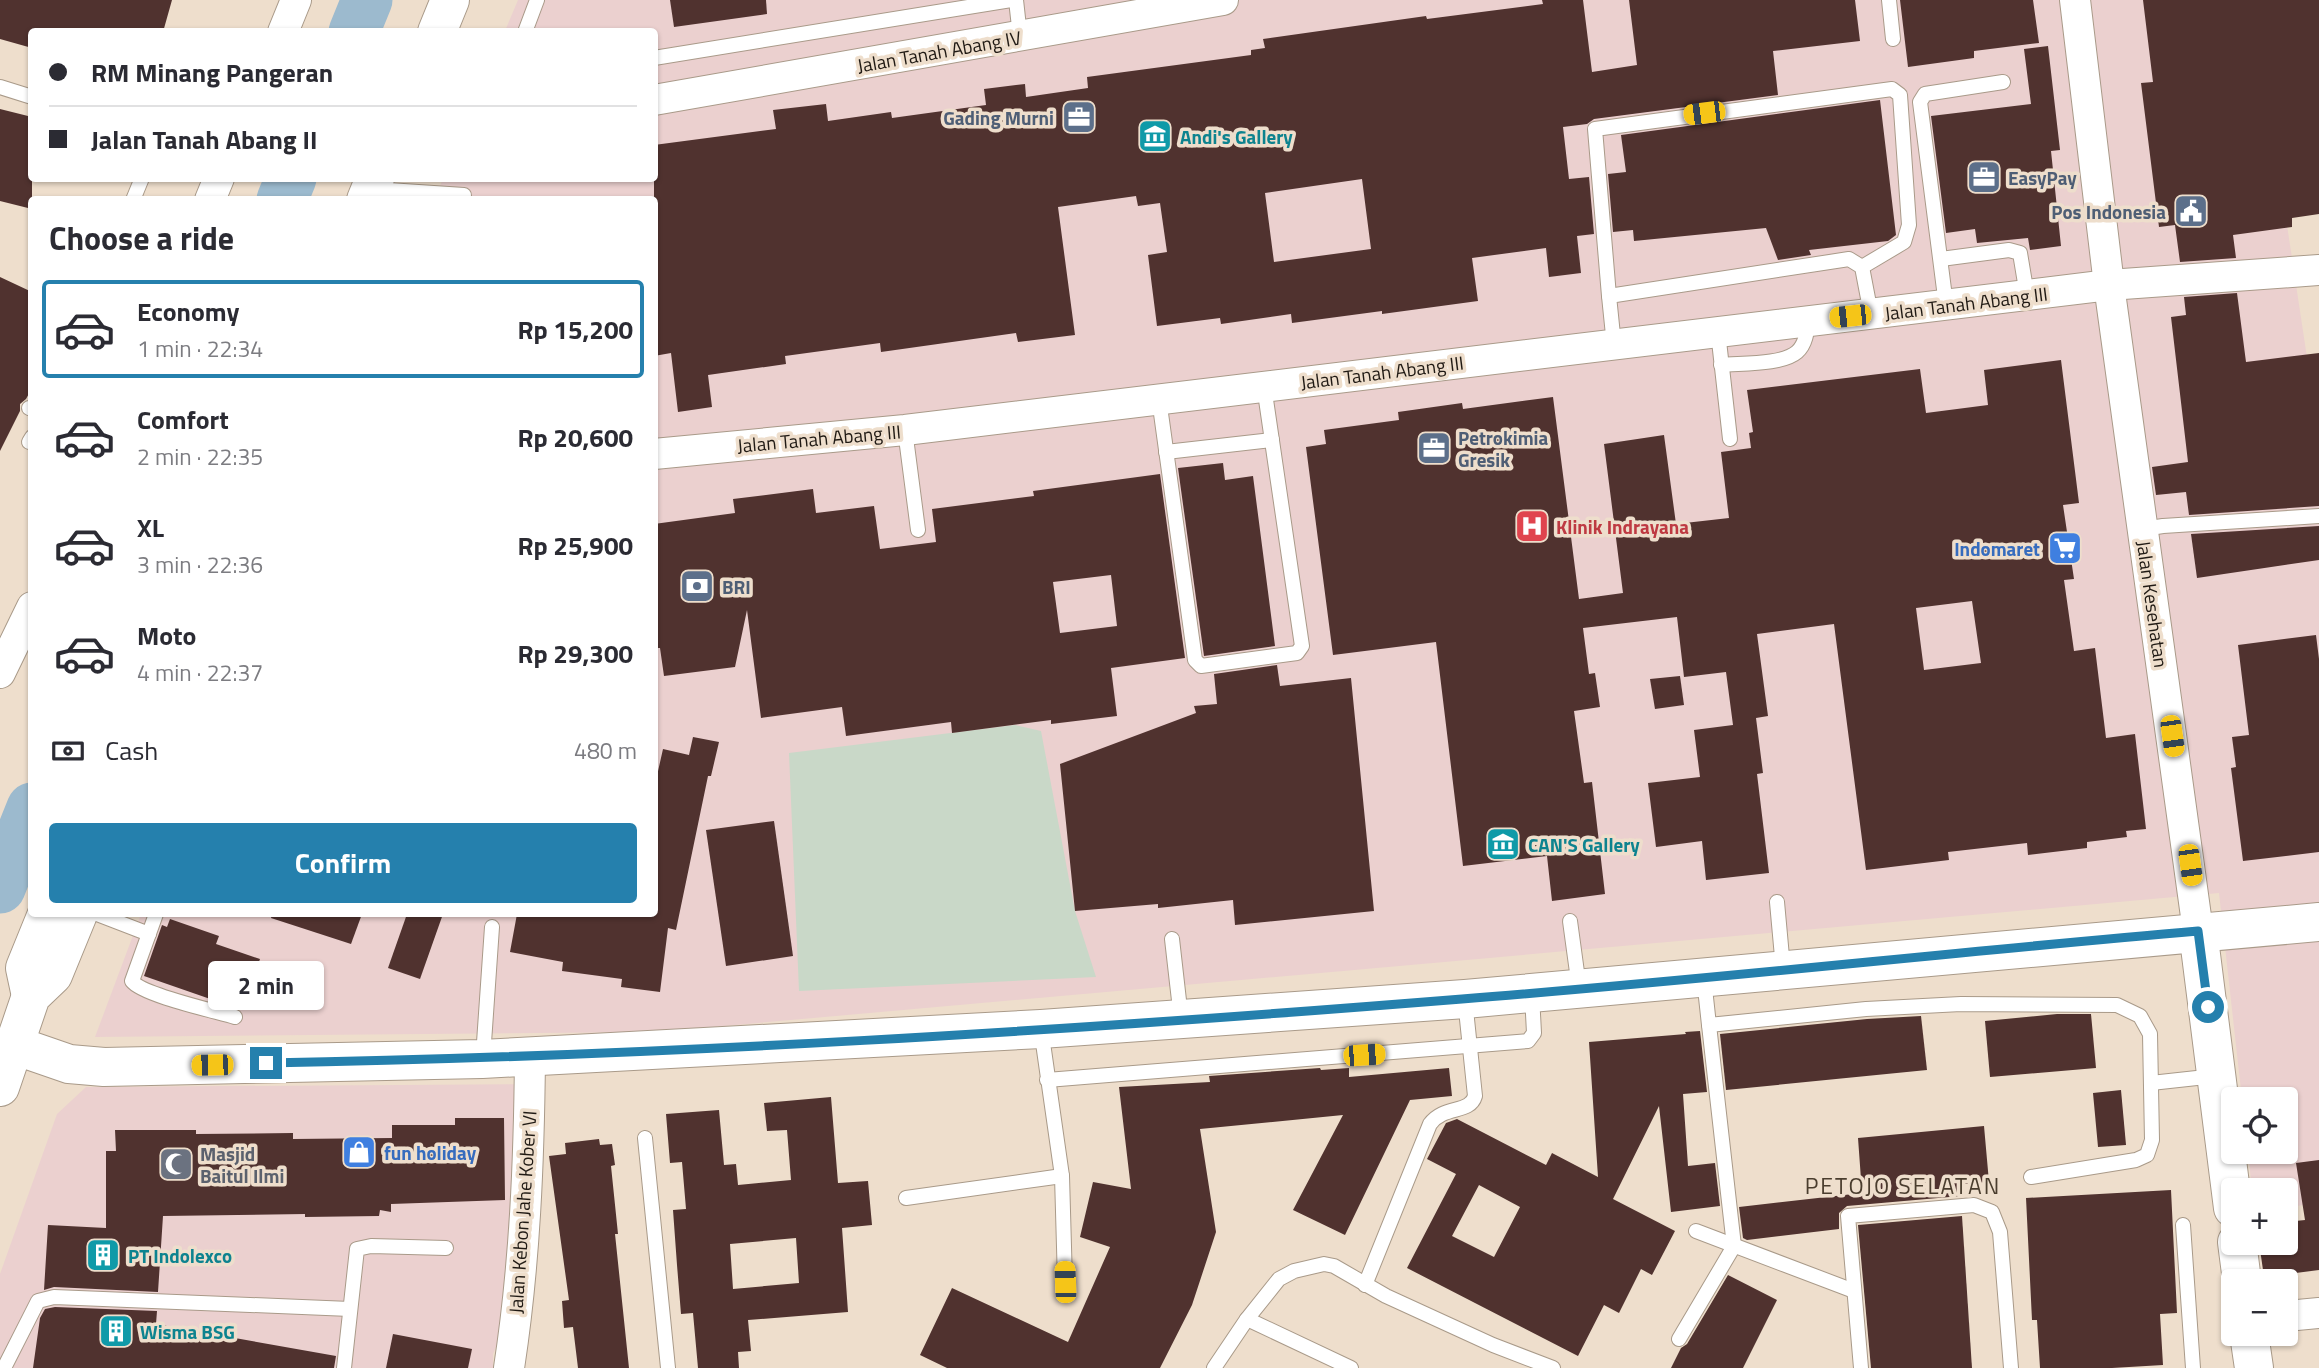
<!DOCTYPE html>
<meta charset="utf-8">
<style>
:root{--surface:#fff;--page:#f2f2f3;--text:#2b2b33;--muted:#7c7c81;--line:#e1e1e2;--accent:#2580ad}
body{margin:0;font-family:"Titillium Web",sans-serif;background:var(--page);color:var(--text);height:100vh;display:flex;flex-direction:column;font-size:26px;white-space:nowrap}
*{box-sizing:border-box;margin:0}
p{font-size:23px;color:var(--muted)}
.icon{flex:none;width:38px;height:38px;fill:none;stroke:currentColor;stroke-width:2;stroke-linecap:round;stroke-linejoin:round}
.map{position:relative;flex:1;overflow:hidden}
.panel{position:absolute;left:28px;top:196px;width:630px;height:721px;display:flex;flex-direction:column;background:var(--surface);border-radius:7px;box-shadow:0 2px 5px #0004}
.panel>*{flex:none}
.top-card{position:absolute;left:28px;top:28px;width:630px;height:154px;border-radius:7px;box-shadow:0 2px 5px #0004;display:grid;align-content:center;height:154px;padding:0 21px;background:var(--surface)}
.controls{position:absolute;left:2221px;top:1087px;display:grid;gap:14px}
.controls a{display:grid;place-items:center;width:77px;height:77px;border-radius:7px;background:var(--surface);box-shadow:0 2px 5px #0004;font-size:35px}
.end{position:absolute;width:32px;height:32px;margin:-16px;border:9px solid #2580ad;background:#fff;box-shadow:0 0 0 4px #fff}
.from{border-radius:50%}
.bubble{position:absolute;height:49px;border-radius:7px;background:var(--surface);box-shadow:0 2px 5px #0004;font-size:23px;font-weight:700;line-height:49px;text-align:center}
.car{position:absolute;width:21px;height:42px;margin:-21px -10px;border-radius:9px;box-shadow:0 0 5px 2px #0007;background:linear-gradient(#f5c518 24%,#345 0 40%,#f5c518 0 76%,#345 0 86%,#f5c518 0)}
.top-card b{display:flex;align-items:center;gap:24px;height:66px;font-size:26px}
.top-card b+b{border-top:2px solid var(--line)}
.top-card i{width:18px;height:18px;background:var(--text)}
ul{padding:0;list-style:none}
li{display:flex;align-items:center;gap:21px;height:98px;margin:0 14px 10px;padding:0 7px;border:4px solid transparent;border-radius:7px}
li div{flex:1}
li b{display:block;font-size:26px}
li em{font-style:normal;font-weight:700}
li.current{border-color:var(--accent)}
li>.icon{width:63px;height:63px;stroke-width:1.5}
h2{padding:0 21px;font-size:32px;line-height:84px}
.pay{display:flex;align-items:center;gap:18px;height:77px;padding:0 21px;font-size:26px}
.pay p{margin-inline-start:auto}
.action{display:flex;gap:14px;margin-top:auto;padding:14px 21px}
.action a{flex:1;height:80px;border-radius:7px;background:var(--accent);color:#fff;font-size:28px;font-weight:700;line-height:80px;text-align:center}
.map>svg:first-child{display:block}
</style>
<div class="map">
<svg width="2319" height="1368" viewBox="0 0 2319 1368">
<rect width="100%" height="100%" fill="#eedecc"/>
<g fill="#ebd0cf">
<path d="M518,0H2319L2263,66L2319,437V1202L2286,1208V1190H2252L2248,1152H2286V1099H2242L2219,893L656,1032L95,1037L141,914H654V200L434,199L443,179L654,178V32L505,31Z"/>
<path d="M534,1084L521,1288L493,1354V1368H0V1274L57,1114L86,1087Z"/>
</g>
<path fill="#c9d8c8" d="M1015,725L1041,731L1075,911L1096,977L799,991L789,753Z"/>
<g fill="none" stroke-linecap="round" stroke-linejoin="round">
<g stroke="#9cbace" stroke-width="51">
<path d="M354,32L367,0"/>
<path d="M282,200L291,178"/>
<path d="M0,888L32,808"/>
</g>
</g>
<g fill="#50322f" fill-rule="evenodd">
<path d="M0,0H172L163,32H32V48L0,39Z"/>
<path d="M670,0H766L767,14L674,27Z"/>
<path d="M1542,0H1583L1592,72L1637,65L1629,0H1855L1860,41L1773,51L1778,95L1594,119L1587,124L1563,127L1569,179L1589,177L1594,234L1577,236L1581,273L1549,277L1546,248L1472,258L1478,301L1382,314V311L1292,323L1291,314L1221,324L1220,318L1157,326L1148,255L1167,252L1160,203L1138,206L1136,196L1058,207L1075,335L1018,342L1016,333L881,352L880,343L785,356L786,364L708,375L712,407L678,412L671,353L654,356V145L776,129L773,110L826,104L828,121L891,112L892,118L986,105L984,89L1025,84L1026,97L1088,88L1087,77L1251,55V50L1265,48L1263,39L1426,16L1427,19L1543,4ZM1362,179L1371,249L1274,262L1265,193Z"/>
<path d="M1900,0H2033L2039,43L1974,51V58L1908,67Z"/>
<path d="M2143,0H2319V214L2292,218V227L2233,235L2236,258L2180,262L2175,225L2159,227L2141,83L2153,82Z"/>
<path d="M2048,46L2060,150L2051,151L2061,246L2030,250L2028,238L1977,243L1975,229L1946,233L1931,116L2031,104L2024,49Z"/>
<path d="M1880,100L1896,235L1888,241L1809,250L1811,255L1778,260L1766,228L1634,241L1633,230L1613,232L1608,174L1626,172L1621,135Z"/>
<path d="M0,109L32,117V209L0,201Z"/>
<path d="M0,277L32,292V388L26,399L20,404V411L0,451Z"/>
<path d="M2237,293L2246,362L2319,353V506L2189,515L2186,492L2156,495L2152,467L2188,462L2171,317L2186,315L2184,297Z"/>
<path d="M2061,360L2079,503L2063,505L2074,579L2064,580L2074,651L2095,648L2106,738L2135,734L2146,829L2126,831L2127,837L2087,842V848L2028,855L2027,843L1948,852L1949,860L1866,870L1834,624L1757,634L1768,716L1756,718L1763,773L1757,774L1769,873L1706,880L1702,841L1656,847L1648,783L1700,777L1694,730L1733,725L1726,672L1684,677L1677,617L1583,628L1589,674L1595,673L1600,707L1574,711L1584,783L1592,782L1605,894L1552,901L1547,856L1463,866L1436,642L1333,655L1306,447L1326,444L1324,430L1399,420L1398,412L1462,403L1463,409L1553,397L1579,599L1623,593L1604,444L1664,435L1676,524L1729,518L1721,452L1751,448L1749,433L1753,432L1747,390L1920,369L1926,413L1988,405L1984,370ZM1972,601L1981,663L1924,670L1916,608Z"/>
<path d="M1223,463L1225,480L1253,476L1275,646L1204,656L1178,468Z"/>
<path d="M1160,474L1185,658L1111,668L1117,716L1051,724V720L952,733L951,722L846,736L842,707L761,718L747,610L735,667L664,676L660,648H654V524L735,513L733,499L813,489L816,513L874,506L880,549L936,542L932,509L1034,496L1033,491ZM1111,575L1117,626L1060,633L1053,582Z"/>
<path d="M2319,526V560L2197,578L2191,534Z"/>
<path d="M2316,635L2319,659V852L2243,861L2231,768L2236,767L2232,737L2249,735L2238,645Z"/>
<path d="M1277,665L1280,686L1351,678L1374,911L1235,925L1233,900L1158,908V904L1075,911L1060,764L1196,713L1194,706L1217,704L1214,674Z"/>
<path d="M1680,676L1684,705L1655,709L1650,679Z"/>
<path d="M693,737L719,742L711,776H708L676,930L668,928L660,992L621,987L622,979L562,971L563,962L510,952L517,914H654V789L663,749L689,755Z"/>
<path d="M774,821L793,956L726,966L706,830Z"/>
<path d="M272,914H362L351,944L271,918Z"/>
<path d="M407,914H443L420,979L388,968Z"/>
<path d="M170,919L219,936L216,944L260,959L242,1010L144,976L162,925L167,927Z"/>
<path d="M2057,1014H2091L2096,1068L1990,1077L1985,1021Z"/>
<path d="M1921,1016L1927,1070L1726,1090L1720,1034L1867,1019Z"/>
<path d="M1700,1031L1707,1092L1683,1094L1688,1166L1715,1163L1720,1206L1671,1212L1659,1106L1613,1199L1675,1231L1652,1275L1641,1269L1619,1313L1604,1305L1578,1356L1407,1268L1456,1174L1427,1159L1446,1123L1457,1119L1546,1165L1552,1153L1598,1177L1589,1042L1686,1034L1685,1032ZM1479,1185L1520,1207L1494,1257L1452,1236Z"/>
<path d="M1320,1068L1321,1070L1349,1068V1077L1449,1068L1452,1096L1410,1100L1345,1235L1293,1210L1343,1115L1200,1129L1216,1232L1192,1305L1160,1368H947L920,1355L952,1288L1068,1342L1110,1247L1080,1237L1093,1182L1131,1189L1119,1087L1210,1082L1209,1076Z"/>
<path d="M2121,1090L2126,1145L2098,1147L2093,1093Z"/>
<path d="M831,1097L838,1183L868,1181L872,1225L842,1228L848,1312L748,1320L751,1351L738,1352L739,1368H698L693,1313L681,1314L677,1265L673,1210L686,1209L682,1162L670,1163L666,1114L719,1110L724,1165L736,1164L738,1185L791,1180L787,1130L767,1131L764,1103ZM796,1238L799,1283L733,1289L730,1244Z"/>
<path d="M455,1118H504L505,1200L391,1204V1212L380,1210L379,1216L305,1217V1214L163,1216L158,1292L54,1287L44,1290L48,1225L106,1228V1151H116L115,1130H196V1134L293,1133V1139L392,1138V1125H455Z"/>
<path d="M1984,1126L1989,1182L1960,1184L1961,1196L1847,1206L1839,1213V1229L1747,1240L1743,1238L1739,1207L1862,1193L1858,1138Z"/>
<path d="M599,1139L600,1145L612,1144L615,1165L611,1166L618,1234H615L629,1368H578L573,1327L564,1328L562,1301L569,1300L549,1156L566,1154L565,1143Z"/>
<path d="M2319,1160V1270L2264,1277L2259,1242H2286V1222L2305,1220L2296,1163Z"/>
<path d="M2171,1190L2177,1313L2160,1314L2163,1365L2112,1368H2040L2037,1320H2032L2026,1198Z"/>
<path d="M1962,1216L1972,1368H1871L1858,1225Z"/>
<path d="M1728,1275L1777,1300L1743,1368H1671L1681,1348L1687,1344Z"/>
<path d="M55,1307L157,1311L156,1324L336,1356L334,1368H33L40,1318L45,1309Z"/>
<path d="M393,1334L472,1349L468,1368H386Z"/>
</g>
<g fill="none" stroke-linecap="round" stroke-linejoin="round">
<g stroke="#a99a89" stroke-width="16">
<g id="lane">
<path d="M1016,0L1020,36"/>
<path d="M1889,0L1893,39"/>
<path d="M525,32L537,0"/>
<path d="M654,58L1011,0"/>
<path d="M0,87L32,97"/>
<path d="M373,189L464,195"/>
<path d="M133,200L142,178"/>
<path d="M1941,259L2009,250L2020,253L2027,295"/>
<path d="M1609,296L1595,129L1892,89L1900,95L1909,225L1904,242L1862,267"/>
<path d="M1946,305L1920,102L1925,94L2003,82"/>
<path d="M1718,332L1730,439"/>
<path d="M1614,345L1609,296L1849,259L1862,267L1871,314"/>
<path d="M1721,365C1741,363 1782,365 1797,352C1806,344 1807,331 1808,321"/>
<path d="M1159,399L1195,660L1201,666L1297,653L1302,646L1264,386"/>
<path d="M29,408L32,409"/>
<path d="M905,430L918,530"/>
<path d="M29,442L32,437"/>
<path d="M1166,452L1272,440"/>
<path d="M2143,529L2163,526L2319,516"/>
<path d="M1777,902L1783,968"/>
<path d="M97,914L149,934"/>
<path d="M156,914L132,981C142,995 215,1011 235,1017"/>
<path d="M1570,921L1579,987"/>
<path d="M1172,939L1181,1018"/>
<path d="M1704,979L1709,1025L1866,1009L1961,1004L2117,1005L2140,1016L2150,1034L2152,1140L2147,1155L2136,1160L2031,1177"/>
<path d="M1041,1029L1062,1176L1065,1282"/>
<path d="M483,1057L492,927"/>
<path d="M1047,1080L1528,1041L1534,1033L1532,995"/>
<path d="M2151,1083L2215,1076"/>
<path d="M645,1138L668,1368"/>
<path d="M906,1198L1062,1176"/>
<path d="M2183,1225L2193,1368"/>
<path d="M1696,1231L1854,1291"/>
<path d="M1365,1285L1430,1124C1444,1105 1470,1114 1475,1096L1465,1000"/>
<path d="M1247,1319L1351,1368"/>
<path d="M1679,1339L1734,1246L1709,1025"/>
<path d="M4,1368L38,1301L54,1297L350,1309"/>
<path d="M344,1368L357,1249L371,1246L446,1248"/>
<path d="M1214,1368L1247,1319L1279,1279L1294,1271L1324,1264L1334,1266L1386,1296L1493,1345L1553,1368"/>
<path d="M1861,1368L1848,1216L1974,1205L1992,1212L2000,1232L2011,1368"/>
</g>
</g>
<g stroke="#a99a89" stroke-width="32">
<g id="street">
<path d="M2075,0L2109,285L2198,931"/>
<path d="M283,32L296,0"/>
<path d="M654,100L1223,0"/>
<path d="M210,200L219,178"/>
<path d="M654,454L905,430L2109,285L2319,270"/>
<path d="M0,673L32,607"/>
<path d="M2286,1316L2319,1313"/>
<path d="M509,1368C525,1264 529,1161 530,1056"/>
</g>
</g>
<g stroke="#a99a89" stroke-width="40">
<g id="secondary">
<path d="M437,32L450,0"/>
<path d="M366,200L375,178"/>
<path d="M2198,931L2233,1208"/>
<path d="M31,996L25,968L47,914"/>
<path d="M14,1045L69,1064L104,1067L482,1059L1041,1029L1465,999L2319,922"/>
<path d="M0,1087L31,996L53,975L78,914"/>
<path d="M2237,1242L2242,1281"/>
<path d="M2249,1334L2254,1368"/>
</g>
</g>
<use href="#lane" stroke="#fff" stroke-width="14"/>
<use href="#street" stroke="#fff" stroke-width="30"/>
<use href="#secondary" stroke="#fff" stroke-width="38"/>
</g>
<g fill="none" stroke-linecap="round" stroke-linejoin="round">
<path stroke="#2580ad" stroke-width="9" d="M266,1063C665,1056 1064,1031 1462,999C1707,980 1952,952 2198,931L2208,1007"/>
</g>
<defs>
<g id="office-square" transform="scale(1.75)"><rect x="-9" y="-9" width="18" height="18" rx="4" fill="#5c6f8a" stroke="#eedecc"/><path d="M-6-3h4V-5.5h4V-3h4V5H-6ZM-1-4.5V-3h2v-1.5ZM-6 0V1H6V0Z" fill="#fff"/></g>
<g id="museum-square" transform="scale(1.75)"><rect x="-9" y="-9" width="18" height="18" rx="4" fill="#0f9aa8" stroke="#eedecc"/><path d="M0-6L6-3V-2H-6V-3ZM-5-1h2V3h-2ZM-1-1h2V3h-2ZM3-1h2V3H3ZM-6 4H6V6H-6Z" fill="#fff"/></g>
<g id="civic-square" transform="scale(1.75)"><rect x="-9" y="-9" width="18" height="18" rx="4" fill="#5c6f8a" stroke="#eedecc"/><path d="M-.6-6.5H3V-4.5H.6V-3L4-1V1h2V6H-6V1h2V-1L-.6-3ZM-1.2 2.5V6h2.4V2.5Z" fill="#fff"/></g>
<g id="hospital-square" transform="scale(1.75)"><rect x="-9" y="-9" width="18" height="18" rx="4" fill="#e0444e" stroke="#eedecc"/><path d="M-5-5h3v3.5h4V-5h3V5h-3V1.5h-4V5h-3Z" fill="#fff"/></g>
<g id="supermarket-square" transform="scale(1.75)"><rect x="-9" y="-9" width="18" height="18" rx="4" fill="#3f7fe0" stroke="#eedecc"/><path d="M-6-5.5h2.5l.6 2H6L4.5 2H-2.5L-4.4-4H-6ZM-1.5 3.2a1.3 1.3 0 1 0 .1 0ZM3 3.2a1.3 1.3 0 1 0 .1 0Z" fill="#fff"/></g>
<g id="bank-square" transform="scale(1.75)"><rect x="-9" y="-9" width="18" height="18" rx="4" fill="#5c6f8a" stroke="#eedecc"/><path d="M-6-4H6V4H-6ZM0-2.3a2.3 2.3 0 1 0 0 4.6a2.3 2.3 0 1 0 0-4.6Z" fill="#fff"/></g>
<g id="shop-square" transform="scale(1.75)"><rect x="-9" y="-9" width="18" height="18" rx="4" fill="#3f7fe0" stroke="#eedecc"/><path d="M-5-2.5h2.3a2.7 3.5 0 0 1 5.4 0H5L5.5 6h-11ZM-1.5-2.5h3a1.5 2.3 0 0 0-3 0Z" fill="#fff"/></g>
<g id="mosque-square" transform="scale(1.75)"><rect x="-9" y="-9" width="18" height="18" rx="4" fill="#6b7280" stroke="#eedecc"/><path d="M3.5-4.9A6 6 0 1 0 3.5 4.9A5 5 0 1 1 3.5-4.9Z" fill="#fff"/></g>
<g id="building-square" transform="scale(1.75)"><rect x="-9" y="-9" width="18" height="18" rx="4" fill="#0f9aa8" stroke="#eedecc"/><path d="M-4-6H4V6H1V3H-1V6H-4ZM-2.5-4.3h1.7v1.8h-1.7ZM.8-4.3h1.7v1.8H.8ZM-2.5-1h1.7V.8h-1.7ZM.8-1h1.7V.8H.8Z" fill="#fff"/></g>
</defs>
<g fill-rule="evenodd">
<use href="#office-square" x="1079" y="117"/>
<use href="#museum-square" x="1155" y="136"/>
<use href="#office-square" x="1984" y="177"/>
<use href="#civic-square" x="2191" y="211"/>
<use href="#office-square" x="1434" y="448"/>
<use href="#hospital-square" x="1532" y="526"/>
<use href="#supermarket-square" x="2065" y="548"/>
<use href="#bank-square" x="697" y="586"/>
<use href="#museum-square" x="1503" y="844"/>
<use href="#shop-square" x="359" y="1152"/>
<use href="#mosque-square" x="176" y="1164"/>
<use href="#building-square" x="103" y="1255"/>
<use href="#building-square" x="116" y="1331"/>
</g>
<g text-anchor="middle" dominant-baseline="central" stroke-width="7" stroke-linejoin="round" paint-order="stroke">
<g font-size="19" fill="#201a14" stroke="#eedecc">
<text transform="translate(939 51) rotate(-10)">Jalan Tanah Abang IV</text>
<text transform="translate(1966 303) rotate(-7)">Jalan Tanah Abang III</text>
<text transform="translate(1382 372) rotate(-7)">Jalan Tanah Abang III</text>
<text transform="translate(819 438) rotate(-5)">Jalan Tanah Abang III</text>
<text transform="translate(2153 604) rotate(82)">Jalan Kesehatan</text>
<text transform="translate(522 1212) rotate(-86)">Jalan Kebon Jahe Kober VI</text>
</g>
<g font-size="19" font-weight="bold" fill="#4e5e75" stroke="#eedecc" text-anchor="start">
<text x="1054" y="117" text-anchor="end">Gading Murni</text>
<text x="2008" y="177">EasyPay</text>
<text x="2166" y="211" text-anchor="end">Pos Indonesia</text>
<text x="1458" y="437">Petrokimia<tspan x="1458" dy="22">Gresik</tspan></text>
<text x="722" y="586">BRI</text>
</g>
<g font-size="19" font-weight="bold" fill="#0d838f" stroke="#eedecc" text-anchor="start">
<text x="1180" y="136">Andi's Gallery</text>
<text x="1528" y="844">CAN'S Gallery</text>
<text x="128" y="1255">PT Indolexco</text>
<text x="140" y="1331">Wisma BSG</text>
</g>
<g font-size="19" font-weight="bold" fill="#be3a42" stroke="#eedecc" text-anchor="start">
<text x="1556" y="526">Klinik Indrayana</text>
</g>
<g font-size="19" font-weight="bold" fill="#366cbe" stroke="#eedecc" text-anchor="end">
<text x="2040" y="548">Indomaret</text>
<text x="384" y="1152" text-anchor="start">fun holiday</text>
</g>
<g font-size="19" font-weight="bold" fill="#5b616d" stroke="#eedecc" text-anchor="start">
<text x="200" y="1153">Masjid<tspan x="200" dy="22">Baitul Ilmi</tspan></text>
</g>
<g font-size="23" letter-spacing="2" fill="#4a3d2e" stroke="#eedecc">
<text x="1903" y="1185">PETOJO SELATAN</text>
</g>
</g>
</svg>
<div class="controls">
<a><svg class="icon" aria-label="locate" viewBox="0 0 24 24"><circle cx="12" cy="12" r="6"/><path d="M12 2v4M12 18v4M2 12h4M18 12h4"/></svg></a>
<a>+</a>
<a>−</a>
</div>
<i class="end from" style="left:2208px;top:1007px"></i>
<i class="end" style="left:266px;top:1063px"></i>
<div class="bubble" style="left:208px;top:961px;width:116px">2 min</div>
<i class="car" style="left:1704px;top:113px;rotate:263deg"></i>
<i class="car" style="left:1850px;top:316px;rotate:264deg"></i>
<i class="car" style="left:2172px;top:736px;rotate:172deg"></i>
<i class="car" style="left:2190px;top:865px;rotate:172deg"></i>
<i class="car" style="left:1364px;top:1055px;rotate:86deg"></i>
<i class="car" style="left:212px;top:1065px;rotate:269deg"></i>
<i class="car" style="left:1065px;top:1282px;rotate:358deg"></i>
<div class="top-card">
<b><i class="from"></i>RM Minang Pangeran</b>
<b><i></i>Jalan Tanah Abang II</b>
</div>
<section class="panel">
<h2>Choose a ride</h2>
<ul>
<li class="current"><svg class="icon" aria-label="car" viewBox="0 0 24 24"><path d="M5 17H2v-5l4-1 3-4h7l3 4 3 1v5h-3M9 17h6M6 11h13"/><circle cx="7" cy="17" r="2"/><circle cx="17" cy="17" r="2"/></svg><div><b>Economy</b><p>1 min · 22:34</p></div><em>Rp 15,200</em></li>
<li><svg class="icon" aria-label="car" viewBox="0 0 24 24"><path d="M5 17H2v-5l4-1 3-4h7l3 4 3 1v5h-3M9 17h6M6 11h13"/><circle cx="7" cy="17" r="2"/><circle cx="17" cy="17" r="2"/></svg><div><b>Comfort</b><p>2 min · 22:35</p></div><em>Rp 20,600</em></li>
<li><svg class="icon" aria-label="car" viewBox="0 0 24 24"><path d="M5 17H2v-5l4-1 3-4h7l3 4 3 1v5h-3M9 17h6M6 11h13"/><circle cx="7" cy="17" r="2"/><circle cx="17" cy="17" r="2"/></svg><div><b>XL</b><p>3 min · 22:36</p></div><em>Rp 25,900</em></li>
<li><svg class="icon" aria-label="car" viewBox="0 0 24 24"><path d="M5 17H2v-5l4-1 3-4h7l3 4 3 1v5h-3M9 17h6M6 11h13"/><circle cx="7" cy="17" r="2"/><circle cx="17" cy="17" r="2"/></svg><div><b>Moto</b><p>4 min · 22:37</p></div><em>Rp 29,300</em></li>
</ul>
<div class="pay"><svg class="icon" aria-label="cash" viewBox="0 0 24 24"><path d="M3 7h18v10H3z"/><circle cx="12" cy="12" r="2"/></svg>Cash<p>480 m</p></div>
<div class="action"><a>Confirm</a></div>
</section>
</div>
